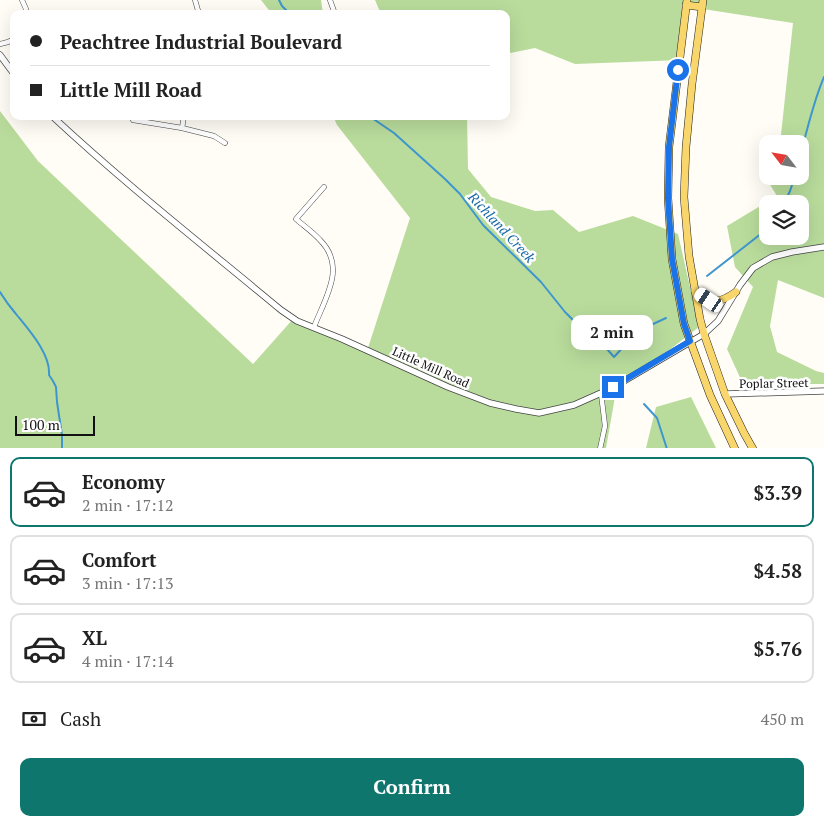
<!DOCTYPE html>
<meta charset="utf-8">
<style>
:root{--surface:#fff;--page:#f2f2f2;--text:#222;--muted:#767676;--line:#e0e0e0;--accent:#0f766e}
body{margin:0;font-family:"PT Serif",serif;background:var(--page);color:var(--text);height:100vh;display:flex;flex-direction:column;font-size:19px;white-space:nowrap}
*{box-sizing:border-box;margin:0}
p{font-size:16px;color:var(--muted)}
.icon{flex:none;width:28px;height:28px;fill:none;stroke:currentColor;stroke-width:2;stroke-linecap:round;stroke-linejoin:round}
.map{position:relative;height:448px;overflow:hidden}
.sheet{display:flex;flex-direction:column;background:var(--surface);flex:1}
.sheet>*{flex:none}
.top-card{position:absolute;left:10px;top:10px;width:500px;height:110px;border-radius:10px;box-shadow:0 5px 20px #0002;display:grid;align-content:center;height:110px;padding:0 20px;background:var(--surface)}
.needle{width:32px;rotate:301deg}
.fabs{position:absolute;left:759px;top:135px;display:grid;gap:10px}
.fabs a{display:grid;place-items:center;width:50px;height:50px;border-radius:10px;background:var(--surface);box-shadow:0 5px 20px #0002;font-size:25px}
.scale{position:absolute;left:15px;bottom:12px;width:80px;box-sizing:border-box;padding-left:5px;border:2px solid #111;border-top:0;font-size:14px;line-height:18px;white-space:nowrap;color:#111;-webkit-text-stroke:4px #fff;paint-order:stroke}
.end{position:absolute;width:22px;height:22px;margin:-11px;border:6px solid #1a73e8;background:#fff;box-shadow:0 0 0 2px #fff}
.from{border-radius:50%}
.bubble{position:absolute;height:35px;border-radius:10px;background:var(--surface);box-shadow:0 5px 20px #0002;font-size:16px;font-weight:800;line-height:35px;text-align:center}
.car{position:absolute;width:15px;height:30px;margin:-15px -8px;border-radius:6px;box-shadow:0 0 4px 1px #0007;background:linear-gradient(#fff 24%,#345 0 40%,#fff 0 76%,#345 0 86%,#fff 0)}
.top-card b{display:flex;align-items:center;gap:18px;height:48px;font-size:19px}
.top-card b+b{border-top:1px solid var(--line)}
.top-card i{width:12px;height:12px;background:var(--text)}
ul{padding:9px 0 0;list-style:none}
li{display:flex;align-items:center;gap:15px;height:70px;margin:0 10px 8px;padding:0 10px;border:2px solid var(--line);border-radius:10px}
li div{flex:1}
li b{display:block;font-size:19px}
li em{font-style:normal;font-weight:800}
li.on{border-color:var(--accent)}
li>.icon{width:45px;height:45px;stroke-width:1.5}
.pay{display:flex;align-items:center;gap:12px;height:55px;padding:0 20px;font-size:19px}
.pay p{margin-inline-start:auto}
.button{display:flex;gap:10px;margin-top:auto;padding:10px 20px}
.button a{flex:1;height:58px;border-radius:10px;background:var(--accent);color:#fff;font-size:20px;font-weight:800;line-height:58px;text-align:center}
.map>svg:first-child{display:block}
</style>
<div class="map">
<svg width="824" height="449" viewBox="0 0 824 449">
<rect width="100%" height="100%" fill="#fffdf5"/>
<g fill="#b9dc9c" fill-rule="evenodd">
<path d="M261,0H321L323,14H272Z"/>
<path d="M375,0H824V298L778,280L770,326L777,352L816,371L824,373V384H743L727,349L753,287L735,267L727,226L777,196L761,170L767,171L768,176H800V144H780L793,23L684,6L681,60L575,64L535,48L506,54V14H381ZM768,204H800V236H768Z"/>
<path d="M0,111L38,161L253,364L293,319L367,351L410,218L337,125L333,116H467L468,169L491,197L535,211L553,210L579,232L633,216L678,234L699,327L616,391L606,448H0Z"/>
<path d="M691,397L716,448H646L656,407Z"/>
</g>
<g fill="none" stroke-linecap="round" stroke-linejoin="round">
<g stroke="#3f96cf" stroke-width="2">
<path d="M279,0L282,6L290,14"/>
<path d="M369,116L394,133L445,179L460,194L483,225L541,282L565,312L579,326L593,333L614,357L638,331L666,318"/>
<path d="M800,157C807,130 813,103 824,77"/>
<path d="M784,204L790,191L795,176"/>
<path d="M707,276L762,233L768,227"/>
<path d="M0,292C5,300 10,307 16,314C28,329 51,354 49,375L53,381L56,387L57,402L62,435V449"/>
<path d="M644,404L657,418L667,449"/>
</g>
<g stroke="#444" stroke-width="5.5">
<g id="minor">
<path d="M22,0L26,9V14"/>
<path d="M195,0L199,14"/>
<path d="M330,0L335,14"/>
<path d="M0,44L8,42L14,39"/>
<path d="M132,116L133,120L182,128L214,136L225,143"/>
<path d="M182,128L184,116"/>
<path d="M314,327C325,298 347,267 320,240C313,232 304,226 296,219L324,187"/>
<path d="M600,449L605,426L601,393"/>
</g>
</g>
<g stroke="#444" stroke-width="7">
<g id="tertiary">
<path d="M0,55L14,74"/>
<path d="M52,116C125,184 204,246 281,310L297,321L342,339L448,387L490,403L516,409L539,413L574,405L601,393L624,381L704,334L718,321L740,285L753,268L772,257L792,252L824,247"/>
<path d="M725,394L824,391"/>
</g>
</g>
<g stroke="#222" stroke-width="8">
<g id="primary">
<path d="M687,0L669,147L668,198L672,259L684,324L710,395L735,449"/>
<path d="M703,0L692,84L686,147L684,197L689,256L700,319L704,334L725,394L744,433L753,449"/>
<path d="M686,5L702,7"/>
<path d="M695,291C714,303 717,305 736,292"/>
</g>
</g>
<use href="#minor" stroke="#fff" stroke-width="4.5"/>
<use href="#tertiary" stroke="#fff" stroke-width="5.5"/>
<use href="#primary" stroke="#f9d66b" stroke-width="7"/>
</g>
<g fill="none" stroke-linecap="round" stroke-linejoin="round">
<path stroke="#1a73e8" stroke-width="6" d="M613,387L690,341L684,324L672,259L668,198L669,147L678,70"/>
</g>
<g text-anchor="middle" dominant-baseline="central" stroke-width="5" stroke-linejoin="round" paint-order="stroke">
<g font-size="12" fill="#111" stroke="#fff">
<text transform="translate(431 367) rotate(24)">Little Mill Road</text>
<text transform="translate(774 383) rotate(-1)">Poplar Street</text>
</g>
<g font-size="14" font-style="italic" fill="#1768a6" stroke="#fff">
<text transform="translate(502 227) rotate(47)">Richland Creek</text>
</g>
</g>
</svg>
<div class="fabs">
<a><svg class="needle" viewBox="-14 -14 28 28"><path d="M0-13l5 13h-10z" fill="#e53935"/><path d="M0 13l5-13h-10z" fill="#767676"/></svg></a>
<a><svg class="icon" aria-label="layers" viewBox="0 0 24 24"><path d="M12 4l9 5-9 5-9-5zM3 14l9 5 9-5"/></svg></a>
</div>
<div class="scale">100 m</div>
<i class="end from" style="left:678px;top:70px"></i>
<i class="end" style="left:613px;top:387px"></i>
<div class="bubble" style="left:571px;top:315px;width:82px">2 min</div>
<i class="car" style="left:709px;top:300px;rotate:304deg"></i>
<div class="top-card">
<b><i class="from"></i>Peachtree Industrial Boulevard</b>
<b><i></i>Little Mill Road</b>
</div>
</div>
<section class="sheet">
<ul>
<li class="on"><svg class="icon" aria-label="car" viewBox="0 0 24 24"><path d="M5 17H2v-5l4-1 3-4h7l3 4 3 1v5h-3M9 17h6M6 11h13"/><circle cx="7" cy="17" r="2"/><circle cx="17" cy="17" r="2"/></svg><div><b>Economy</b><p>2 min · 17:12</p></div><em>$3.39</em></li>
<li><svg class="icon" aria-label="car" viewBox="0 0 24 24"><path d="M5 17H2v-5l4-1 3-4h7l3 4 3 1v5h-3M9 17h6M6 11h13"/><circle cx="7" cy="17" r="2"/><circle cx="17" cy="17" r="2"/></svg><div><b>Comfort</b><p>3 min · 17:13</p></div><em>$4.58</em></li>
<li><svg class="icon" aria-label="car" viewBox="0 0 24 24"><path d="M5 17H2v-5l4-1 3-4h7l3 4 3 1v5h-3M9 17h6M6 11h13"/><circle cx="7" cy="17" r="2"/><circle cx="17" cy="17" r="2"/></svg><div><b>XL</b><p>4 min · 17:14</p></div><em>$5.76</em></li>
</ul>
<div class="pay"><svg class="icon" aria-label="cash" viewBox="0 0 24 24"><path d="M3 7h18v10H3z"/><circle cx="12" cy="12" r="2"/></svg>Cash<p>450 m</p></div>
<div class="button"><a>Confirm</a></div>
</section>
